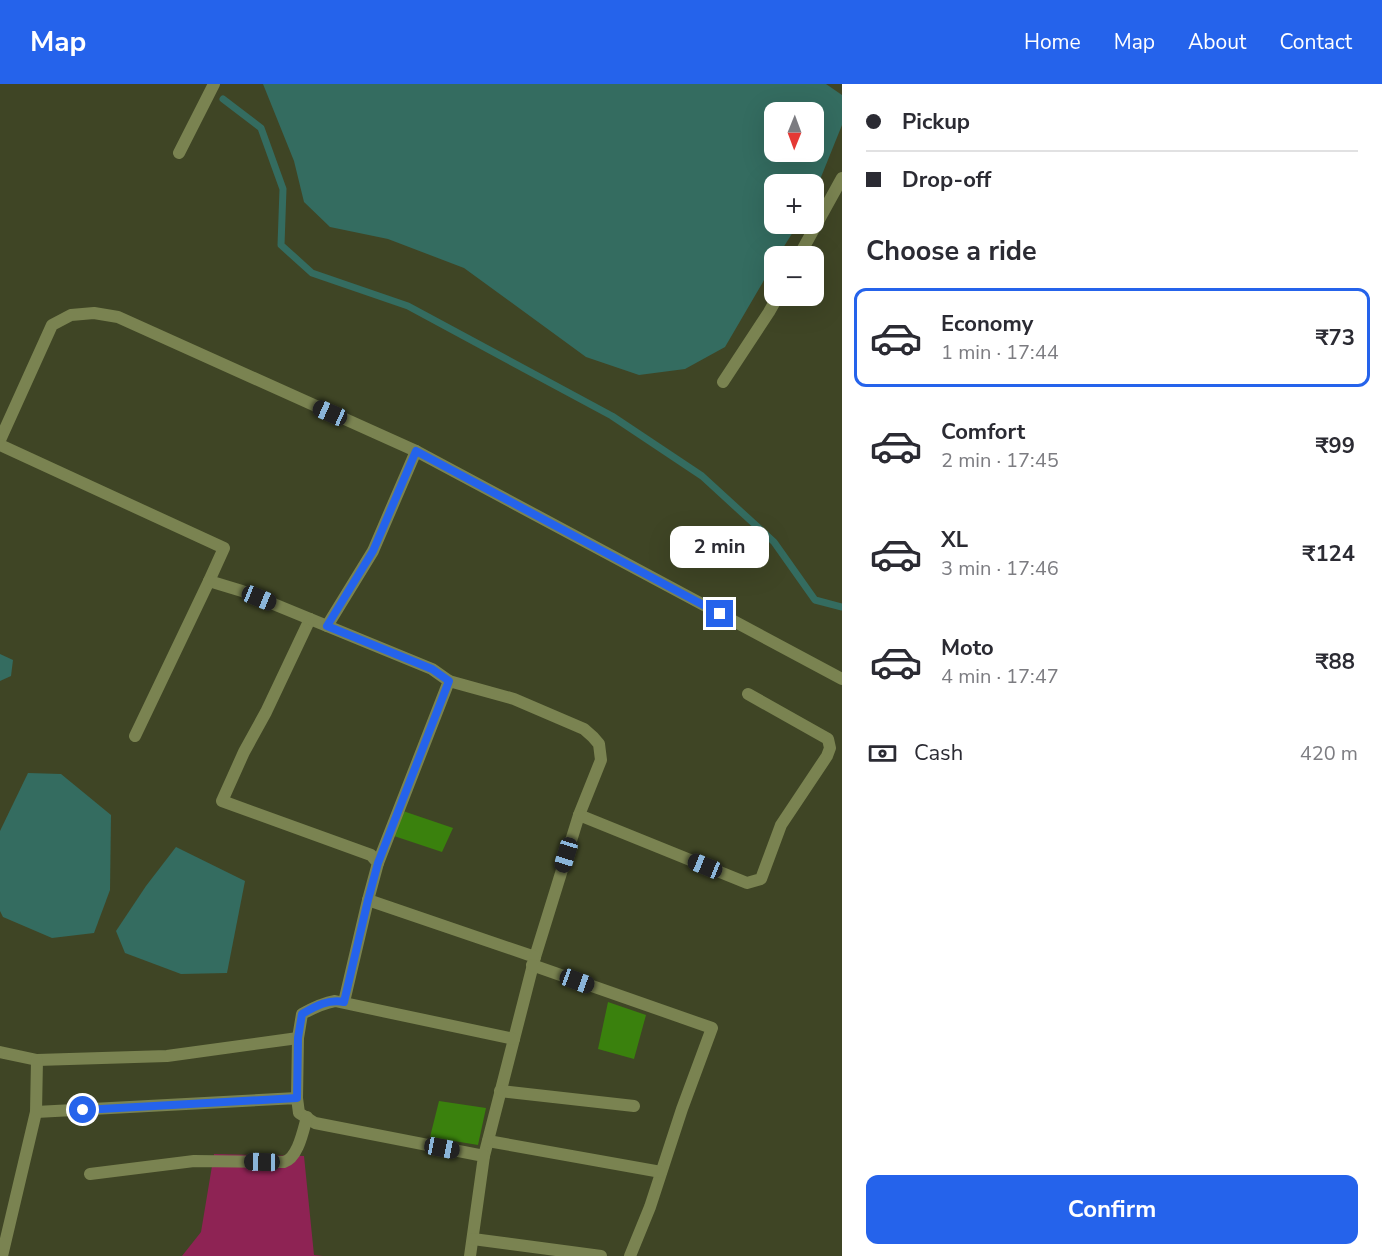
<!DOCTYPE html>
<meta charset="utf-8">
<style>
:root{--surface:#fff;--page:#f2f2f3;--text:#2b2b33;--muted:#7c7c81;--line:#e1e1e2;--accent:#2563eb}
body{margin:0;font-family:"Nunito Sans",sans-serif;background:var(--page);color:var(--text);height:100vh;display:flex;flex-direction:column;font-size:22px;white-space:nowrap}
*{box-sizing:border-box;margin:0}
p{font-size:20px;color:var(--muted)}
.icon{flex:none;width:33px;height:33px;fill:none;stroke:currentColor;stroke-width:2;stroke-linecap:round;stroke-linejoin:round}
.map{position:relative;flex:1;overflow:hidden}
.panel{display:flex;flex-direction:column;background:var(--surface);width:540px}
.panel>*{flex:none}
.banner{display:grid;align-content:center;height:132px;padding:0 24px;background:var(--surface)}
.needle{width:39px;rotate:181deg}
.buttons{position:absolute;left:764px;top:18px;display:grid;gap:12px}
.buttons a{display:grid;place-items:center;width:60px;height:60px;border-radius:12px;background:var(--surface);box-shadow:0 6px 24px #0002;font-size:30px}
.end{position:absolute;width:27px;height:27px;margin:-14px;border:8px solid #2563eb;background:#fff;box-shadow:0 0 0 3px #fff}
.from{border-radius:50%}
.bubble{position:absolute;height:42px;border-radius:12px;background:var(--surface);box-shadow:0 6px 24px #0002;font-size:20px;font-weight:700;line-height:42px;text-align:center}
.car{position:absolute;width:18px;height:36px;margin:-18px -9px;border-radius:8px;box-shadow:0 0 4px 2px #0007;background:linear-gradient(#222 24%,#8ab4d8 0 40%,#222 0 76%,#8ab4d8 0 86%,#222 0)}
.banner b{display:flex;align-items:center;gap:21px;height:57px;font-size:22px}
.banner b+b{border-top:2px solid var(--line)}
.banner i{width:15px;height:15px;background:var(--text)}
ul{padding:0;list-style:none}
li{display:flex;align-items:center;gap:18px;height:99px;margin:0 12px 9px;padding:0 12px;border:3px solid transparent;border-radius:12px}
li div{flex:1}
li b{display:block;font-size:22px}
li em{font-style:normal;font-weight:700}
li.active{border-color:var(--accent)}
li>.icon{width:54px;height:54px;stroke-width:1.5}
h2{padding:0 24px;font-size:27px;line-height:72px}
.pay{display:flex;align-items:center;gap:15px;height:66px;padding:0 24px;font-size:22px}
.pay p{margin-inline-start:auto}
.cta{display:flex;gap:12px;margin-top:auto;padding:12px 24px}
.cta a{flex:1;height:69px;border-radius:12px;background:var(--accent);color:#fff;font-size:24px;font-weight:700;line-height:69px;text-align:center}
header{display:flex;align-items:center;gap:36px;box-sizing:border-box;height:84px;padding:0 30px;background:var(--accent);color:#fff}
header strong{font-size:28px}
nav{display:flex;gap:33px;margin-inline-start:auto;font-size:21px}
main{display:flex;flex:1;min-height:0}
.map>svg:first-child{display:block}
</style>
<header>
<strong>Map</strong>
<nav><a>Home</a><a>Map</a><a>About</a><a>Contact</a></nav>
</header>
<main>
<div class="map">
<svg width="842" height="1172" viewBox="0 0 842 1172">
<rect width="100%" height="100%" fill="#3f4525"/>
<path fill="#8e2354" d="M214,1070L304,1072L314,1171L323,1172H182L201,1148Z"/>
<g fill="#346c60" fill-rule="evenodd">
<path d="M263,0H826L842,11V41L813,113V100H774V140H798L778,172H774V179L725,263L685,285L639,291L586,273L464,184L388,155L330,143L304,118L294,77ZM813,28V68H774V28Z"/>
<path d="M0,570L13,576L11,592L0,597Z"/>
<path d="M28,689L61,690L111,731L110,806L94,849L52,854L3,833L0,827V747Z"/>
<path d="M176,763L245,797L227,889L181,890L125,869L116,847L146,802Z"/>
</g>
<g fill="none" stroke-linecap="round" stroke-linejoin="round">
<path stroke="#346c60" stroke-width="7" d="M223,15L261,44L283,105L281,161L312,189L408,222L612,332L702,392L774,458L815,516L842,523"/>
</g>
<g fill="#3a810d">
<path d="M403,727L453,744L442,768L394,752Z"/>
<path d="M608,918L646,931L634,975L598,965Z"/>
<path d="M439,1017L486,1024L478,1061L430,1053Z"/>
</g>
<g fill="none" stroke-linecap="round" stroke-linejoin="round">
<g stroke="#7a8351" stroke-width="12">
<path d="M179,69L214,0"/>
<path d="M799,172L842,94"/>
<path d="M723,298L769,228L778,212"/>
<path d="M0,356L52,241L71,231L94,229L118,233L416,367L842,595"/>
<path d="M0,361L224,464L209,497"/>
<path d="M310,535L266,628L244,668L222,717L371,771L378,779L368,816L344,918"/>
<path d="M327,542L373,467L416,367"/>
<path d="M449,597L514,615L584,645L593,653L599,660L601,676L579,731L535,873L484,1072"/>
<path d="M135,652L209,497L242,507L432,585L449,597L378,779"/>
<path d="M579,731L747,799L761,795L781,741L827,672L830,664L828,655L748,610"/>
<path d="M368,816L535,873"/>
<path d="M532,881L712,944L682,1025L650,1123L630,1172"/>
<path d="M0,968L37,976L167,972L298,954"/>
<path d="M500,1007L634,1022"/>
<path d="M297,1014L298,954L302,930C313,924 323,919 335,917L514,955"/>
<path d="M36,1028L297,1014L299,1029L315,1039L484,1072L470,1172"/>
<path d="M488,1057L661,1088"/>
<path d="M90,1090L194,1077L284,1078C298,1074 303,1047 307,1033"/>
<path d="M473,1155L601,1172"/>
<path d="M2,1172L36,1028L37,976"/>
</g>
</g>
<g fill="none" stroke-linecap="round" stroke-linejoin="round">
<path stroke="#2563eb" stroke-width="8" d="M83,1026L297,1014L298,954L302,930C316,922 328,915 344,918L368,816L378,779L449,597L432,585L327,542L373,467L416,367L720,530"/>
</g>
</svg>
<div class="buttons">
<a><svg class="needle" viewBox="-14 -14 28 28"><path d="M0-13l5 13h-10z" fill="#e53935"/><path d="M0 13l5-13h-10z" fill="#7c7c81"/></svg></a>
<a>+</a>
<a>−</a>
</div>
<i class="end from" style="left:83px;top:1026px"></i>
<i class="end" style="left:720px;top:530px"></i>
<div class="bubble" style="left:670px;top:442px;width:99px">2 min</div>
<i class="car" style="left:330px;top:329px;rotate:294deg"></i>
<i class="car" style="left:259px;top:514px;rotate:112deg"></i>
<i class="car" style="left:566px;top:771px;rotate:197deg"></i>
<i class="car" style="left:705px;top:782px;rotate:292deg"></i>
<i class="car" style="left:577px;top:897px;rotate:110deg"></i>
<i class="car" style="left:442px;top:1064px;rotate:101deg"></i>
<i class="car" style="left:262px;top:1078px;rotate:271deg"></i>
</div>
<section class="panel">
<div class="banner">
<b><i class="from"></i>Pickup</b>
<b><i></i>Drop-off</b>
</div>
<h2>Choose a ride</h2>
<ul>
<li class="active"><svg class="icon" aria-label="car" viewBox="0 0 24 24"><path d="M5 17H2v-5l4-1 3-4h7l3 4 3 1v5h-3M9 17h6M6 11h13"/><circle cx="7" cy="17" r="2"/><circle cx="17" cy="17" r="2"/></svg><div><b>Economy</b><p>1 min · 17:44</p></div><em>₹73</em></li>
<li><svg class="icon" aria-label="car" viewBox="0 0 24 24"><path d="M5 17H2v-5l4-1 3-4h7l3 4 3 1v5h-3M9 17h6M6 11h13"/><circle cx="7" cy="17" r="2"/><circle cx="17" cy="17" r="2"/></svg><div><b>Comfort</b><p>2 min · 17:45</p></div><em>₹99</em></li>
<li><svg class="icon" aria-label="car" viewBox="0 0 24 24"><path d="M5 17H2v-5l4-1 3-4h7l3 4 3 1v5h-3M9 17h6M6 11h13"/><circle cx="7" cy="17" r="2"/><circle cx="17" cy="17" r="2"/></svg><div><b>XL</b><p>3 min · 17:46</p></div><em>₹124</em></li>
<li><svg class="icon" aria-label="car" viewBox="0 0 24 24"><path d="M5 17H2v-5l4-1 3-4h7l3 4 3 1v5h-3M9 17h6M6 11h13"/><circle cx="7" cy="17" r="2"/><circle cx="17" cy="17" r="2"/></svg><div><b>Moto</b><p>4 min · 17:47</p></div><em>₹88</em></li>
</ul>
<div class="pay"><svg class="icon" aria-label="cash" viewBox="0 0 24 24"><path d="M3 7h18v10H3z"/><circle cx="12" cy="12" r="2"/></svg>Cash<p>420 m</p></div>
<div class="cta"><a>Confirm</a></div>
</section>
</main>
